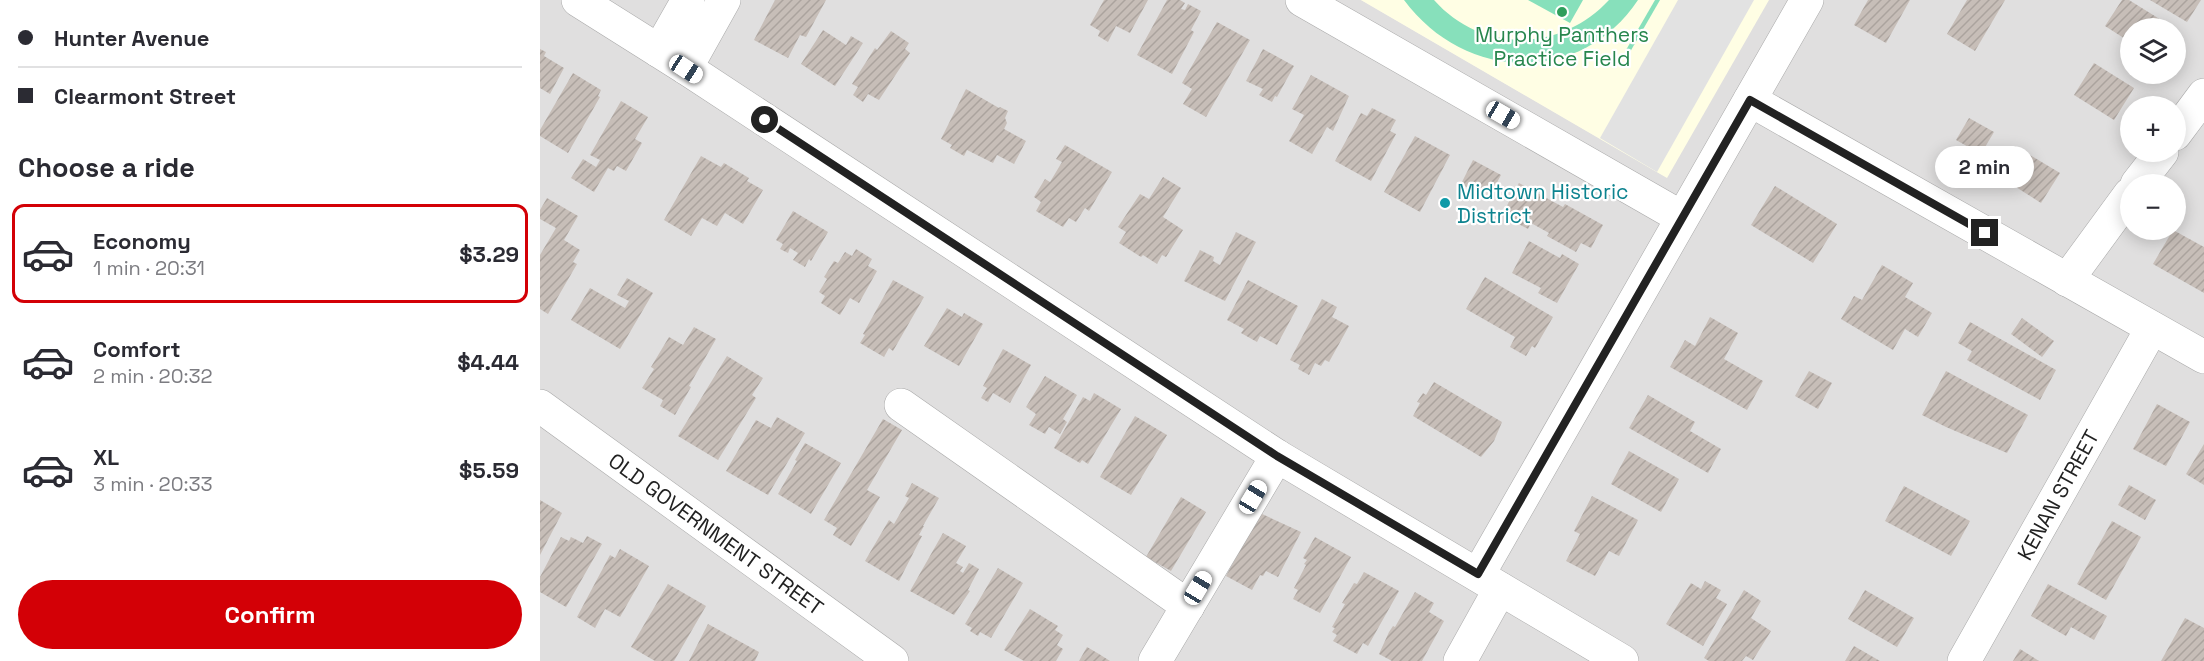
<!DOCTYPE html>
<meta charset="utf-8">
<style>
:root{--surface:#fff;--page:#f7f7f7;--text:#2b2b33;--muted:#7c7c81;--line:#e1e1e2;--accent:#d30006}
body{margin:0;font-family:"Space Grotesk",sans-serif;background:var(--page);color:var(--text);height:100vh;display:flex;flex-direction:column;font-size:22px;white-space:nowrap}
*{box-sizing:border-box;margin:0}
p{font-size:20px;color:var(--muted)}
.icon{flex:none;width:33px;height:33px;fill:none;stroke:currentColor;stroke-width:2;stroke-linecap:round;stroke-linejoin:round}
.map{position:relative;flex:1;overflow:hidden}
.panel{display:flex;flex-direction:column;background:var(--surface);width:540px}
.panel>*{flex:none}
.top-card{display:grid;align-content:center;height:132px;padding:0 18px;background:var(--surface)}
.controls{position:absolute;left:1580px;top:18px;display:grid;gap:12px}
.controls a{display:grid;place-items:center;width:66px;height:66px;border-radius:50%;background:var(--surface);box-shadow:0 3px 15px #0003;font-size:30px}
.end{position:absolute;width:27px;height:27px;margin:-14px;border:8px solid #222;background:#fff;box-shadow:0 0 0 3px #fff}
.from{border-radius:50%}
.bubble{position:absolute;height:42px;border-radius:21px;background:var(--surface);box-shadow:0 3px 15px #0003;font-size:20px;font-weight:700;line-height:42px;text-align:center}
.car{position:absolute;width:18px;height:36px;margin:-18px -9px;border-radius:8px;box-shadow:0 0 4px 2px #0007;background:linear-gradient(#fff 24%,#345 0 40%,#fff 0 76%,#345 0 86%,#fff 0)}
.top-card b{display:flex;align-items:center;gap:21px;height:57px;font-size:22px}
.top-card b+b{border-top:2px solid var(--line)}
.top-card i{width:15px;height:15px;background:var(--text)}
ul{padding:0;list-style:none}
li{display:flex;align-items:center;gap:18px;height:99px;margin:0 12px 9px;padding:0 6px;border:3px solid transparent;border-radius:12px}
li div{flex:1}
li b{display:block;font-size:22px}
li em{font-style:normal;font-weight:700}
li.current{border-color:var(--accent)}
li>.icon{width:54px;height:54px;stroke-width:1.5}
h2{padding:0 18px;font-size:27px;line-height:72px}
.cta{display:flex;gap:12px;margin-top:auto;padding:12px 18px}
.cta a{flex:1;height:69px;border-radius:36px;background:var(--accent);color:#fff;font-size:24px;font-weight:700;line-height:69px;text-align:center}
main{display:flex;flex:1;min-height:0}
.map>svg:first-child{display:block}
</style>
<main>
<section class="panel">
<div class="top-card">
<b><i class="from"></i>Hunter Avenue</b>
<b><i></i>Clearmont Street</b>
</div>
<h2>Choose a ride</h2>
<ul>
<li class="current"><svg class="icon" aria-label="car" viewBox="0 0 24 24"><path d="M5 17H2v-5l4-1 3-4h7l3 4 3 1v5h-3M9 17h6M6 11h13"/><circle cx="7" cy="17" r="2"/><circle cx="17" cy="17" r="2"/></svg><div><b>Economy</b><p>1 min · 20:31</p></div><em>$3.29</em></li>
<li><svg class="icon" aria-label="car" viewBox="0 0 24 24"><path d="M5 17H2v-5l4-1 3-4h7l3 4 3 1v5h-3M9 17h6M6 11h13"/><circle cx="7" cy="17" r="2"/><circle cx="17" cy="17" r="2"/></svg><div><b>Comfort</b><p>2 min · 20:32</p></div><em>$4.44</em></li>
<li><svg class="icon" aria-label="car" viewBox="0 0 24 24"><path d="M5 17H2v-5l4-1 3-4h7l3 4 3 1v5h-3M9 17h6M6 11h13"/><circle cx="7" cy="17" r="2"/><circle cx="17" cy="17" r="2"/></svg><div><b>XL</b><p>3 min · 20:33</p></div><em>$5.59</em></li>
</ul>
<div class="cta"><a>Confirm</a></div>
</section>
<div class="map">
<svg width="1664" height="661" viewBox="0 0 1664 661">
<defs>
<pattern id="building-hatch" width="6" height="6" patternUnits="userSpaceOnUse" patternTransform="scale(1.5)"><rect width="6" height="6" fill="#c7beb8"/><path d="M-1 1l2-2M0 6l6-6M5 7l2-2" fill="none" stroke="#aba39e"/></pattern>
</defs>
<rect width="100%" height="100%" fill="#f2eee8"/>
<path fill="#e0dfdf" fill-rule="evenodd" d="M0,0H821L1126,177L1228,0H1664V661H0ZM1590,28H1635V74H1590ZM1590,106H1635V152H1590ZM1590,184H1635V230H1590Z"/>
<path fill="#fffee4" d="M821,0H1229L1127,178Z"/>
<g fill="#87e0bb">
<path d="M864,0H894C942,54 1021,52 1069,0H1098C1040,87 924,81 864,0Z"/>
<path d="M988,0H1043L1030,23Z"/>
<path d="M1115,0H1120L1090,52L1086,50Z"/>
</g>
<path fill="#e2e2e2" d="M1138,0H1214L1117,172L1060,138Z"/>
<g fill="url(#building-hatch)">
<path d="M235,0H286L266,37L260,35L248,58L214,40Z"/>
<path d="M564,0H608L590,33L576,26L568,42L558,36L560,31L550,25Z"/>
<path d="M627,0H640L645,3L641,9L645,10L648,4L661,11L651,30L654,32L632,74L597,55Z"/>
<path d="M1328,0H1370L1346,43L1314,25Z"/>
<path d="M1427,0H1465L1435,51L1407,34Z"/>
<path d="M1582,0H1589L1634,28H1590V42L1565,26Z"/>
<path d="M1610,0H1661L1647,22Z"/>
<path d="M677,22L710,40L666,117L643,104L652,89L642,83Z"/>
<path d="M283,30L306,45L311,36L323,43L295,86L261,64Z"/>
<path d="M351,31L369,43L365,49L370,53L339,100L328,94L323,102L313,95L318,87L312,84L335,48L337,50Z"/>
<path d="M0,49L6,52L4,56L24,68L10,94L0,88Z"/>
<path d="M723,49L754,66L737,97L735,96L732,102L719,95L723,89L706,81Z"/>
<path d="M1554,63L1594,88L1574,120L1534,95Z"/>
<path d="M33,73L61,90L58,96L60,97L28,153L0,136V130Z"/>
<path d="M771,75L809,96L793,131L787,127L772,154L749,141L764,115L752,109Z"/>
<path d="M426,89L459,108L460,107L468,111L465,118L467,123L464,129L486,141L474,164L457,155L453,163L427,150L424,156L410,148L412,145L401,139Z"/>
<path d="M81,101L108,117L95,139L102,143L86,171L77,166L74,171L68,168L54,192L31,178L43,159L56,167L60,160L50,155Z"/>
<path d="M832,108L856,120L850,131L856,134L831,181L795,161L821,113L827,116Z"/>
<path d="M1429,118L1454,132L1441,154L1416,140Z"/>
<path d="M875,136L910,155L880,212L844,192Z"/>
<path d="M525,145L572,172L549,211L545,208L536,222L529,218L523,227L496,211L501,202L494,197L505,179L510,182L522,162L516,159Z"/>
<path d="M1475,146L1520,173L1501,203L1457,175Z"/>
<path d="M161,156L181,167L184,163L209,178L207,181L223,190L203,224L185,213L177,226L162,218L151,236L124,220Z"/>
<path d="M933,160L961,175L954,188L947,185L941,195L921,184Z"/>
<path d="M623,177L641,188L623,217L643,230L626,257L622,255L617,264L603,255L601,257L579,243L586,232L578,227L600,194L609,199Z"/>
<path d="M979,183L1023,207L1025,204L1063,225L1051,248L1041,243L1036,252L1007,236L1009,233L991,223L988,229L962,215Z"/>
<path d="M1235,186L1297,224L1273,263L1211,225Z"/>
<path d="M7,198L38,216L24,240L40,250L33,262L37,264L8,314L0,309V255L16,228L0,219V210Z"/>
<path d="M253,211L288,232L271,261L269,259L265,267L253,260L258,253L250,248L248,253L240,249L243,244L236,240Z"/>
<path d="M1633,230L1664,247V293L1613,264Z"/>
<path d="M696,232L716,242L685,301L644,281L660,250L674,257L673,261L680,265Z"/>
<path d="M989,241L1020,258L1022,254L1039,264L1017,303L998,293L1001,288L972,273Z"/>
<path d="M316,249L332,259L328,266L337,271L319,303L310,298L300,315L281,303L285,296L279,292L287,279L284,277L294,261L298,263L305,252L312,256Z"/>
<path d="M1342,265L1373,283L1365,297L1392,313L1378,337L1365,329L1353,350L1301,319L1314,296L1322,300Z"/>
<path d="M945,277L1013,317L995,348L992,346L986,356L970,347L975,337L926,309Z"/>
<path d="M87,278L113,293L80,349L31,320L50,288L85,308L89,301L77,295Z"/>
<path d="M353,280L384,297L353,351L349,348L344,357L320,343L325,335L323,334Z"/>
<path d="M708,280L758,306L737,345L720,336L717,342L701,333L704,329L687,320Z"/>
<path d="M782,299L797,307L792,317L809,326L789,362L785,360L781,366L775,363L769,375L758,369L760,365L750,360Z"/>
<path d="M407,308L422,317L424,313L443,324L419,366L384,346Z"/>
<path d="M1170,317L1198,333L1184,359L1223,381L1207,410L1130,367L1145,340L1155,346Z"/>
<path d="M1482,318L1514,341L1502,357L1471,334Z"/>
<path d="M1430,322L1516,370L1500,400L1427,360L1432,351L1418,343Z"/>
<path d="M154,327L176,339L149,386L151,387L135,415L120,406L123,400L102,388L114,369L111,367L129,337L143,345Z"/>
<path d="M463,349L491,365L470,403L453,393L448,402L441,398L447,388L443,386Z"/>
<path d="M187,356L223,378L212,395L216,398L178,460L138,436Z"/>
<path d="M1269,371L1292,383L1278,409L1255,396Z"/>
<path d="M1406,371L1488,415L1467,453L1406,427L1382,415Z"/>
<path d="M505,376L537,395L523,419L527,422L520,434L509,427L505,434L489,425L496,414L486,407Z"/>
<path d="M894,382L962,422L954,441L941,457L873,416L880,403L877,402L883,393L886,395Z"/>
<path d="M554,393L581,409L548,464L542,460L540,463L514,448L543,397L550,401Z"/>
<path d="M1108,395L1155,422L1150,431L1181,449L1168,473L1089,428Z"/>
<path d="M1617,404L1650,422L1626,466L1593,449Z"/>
<path d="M595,416L627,435L591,495L560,477Z"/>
<path d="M237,417L265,433L228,495L186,471L216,420L231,428Z"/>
<path d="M343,419L362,430L327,490L340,497L311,546L293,535L297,528L284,520Z"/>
<path d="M265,443L301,463L271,514L238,494L257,461L255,460Z"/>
<path d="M1664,444V485L1646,474Z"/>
<path d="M1089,451L1139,479L1121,512L1071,484Z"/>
<path d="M372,483L399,498L383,526H384L379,535L382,536L359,581L325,561L349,520L354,524L369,498L365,496Z"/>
<path d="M1589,485L1616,500L1605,520L1578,505Z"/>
<path d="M1364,486L1430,521L1411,556L1345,521Z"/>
<path d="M1052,496L1098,520L1079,556L1069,551L1055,576L1026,561L1040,534L1034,531Z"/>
<path d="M641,497L666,512L631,571L606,557Z"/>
<path d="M0,500L22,513L0,555Z"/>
<path d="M720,513L761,532L738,577L726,571L723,576L720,575L712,590L686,576Z"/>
<path d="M1572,521L1601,537L1566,600L1537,584Z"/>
<path d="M403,533L426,546L416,563L423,567L420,571L423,573L429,563L439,569L428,590L430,591L414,615L370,591Z"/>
<path d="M47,536L62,544L26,607L0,592V577L21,537L29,541L31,537L43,543Z"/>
<path d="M775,537L811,557L780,613L753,599L758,590L754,588L766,565L764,564L767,560L763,558Z"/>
<path d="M80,549L109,566L80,617L65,609L55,628L37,617L70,555L75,558Z"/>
<path d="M458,568L483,583L451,638L440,632L438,636L430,631L432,628L425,624Z"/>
<path d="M824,572L859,591L828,646L823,643L817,654L793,641L797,635L792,632L795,628L792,627L805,604L802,603L814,583L817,584Z"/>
<path d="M1165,581L1181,590L1176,598L1187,604L1163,646L1126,624L1151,583L1161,589Z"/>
<path d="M128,584L166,606L134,661H115L91,647Z"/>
<path d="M1508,584L1567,616L1554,640L1531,627L1526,636L1491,616Z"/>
<path d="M1204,590L1221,601L1211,618L1231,631L1213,660L1206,656L1202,661H1169L1164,658Z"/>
<path d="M1325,590L1374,618L1357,647L1308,619Z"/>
<path d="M875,592L894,603L889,612L904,621L882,661H852L839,654L849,632L853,626L855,627Z"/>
<path d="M490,609L518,626L515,630L523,635L517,645L523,649L516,661H484L464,650Z"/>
<path d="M1645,618L1664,628V661H1621Z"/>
<path d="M168,624L219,652L215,661H149Z"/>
<path d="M1314,646L1340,661H1305Z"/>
<path d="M547,647L559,654L570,661H539Z"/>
<path d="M1480,649L1499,661H1473Z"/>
</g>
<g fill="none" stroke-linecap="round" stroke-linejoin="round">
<g stroke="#a9a9a9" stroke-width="34">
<g id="minor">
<path d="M38,0L146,68L737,456L1082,661"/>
<path d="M762,0L1141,217"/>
<path d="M119,51L148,0"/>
<path d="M146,68L184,0"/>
<path d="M1210,100L1664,357"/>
<path d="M1635,134L1664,95"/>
<path d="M1597,184L1622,152"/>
<path d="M1527,280L1590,194"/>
<path d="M361,405L648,606"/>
<path d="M0,406L352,661"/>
<path d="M938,575L1267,0"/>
<path d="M615,661L737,456"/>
<path d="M920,661L960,589"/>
<path d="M1424,661L1612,328"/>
</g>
</g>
<use href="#minor" stroke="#fff" stroke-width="33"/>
</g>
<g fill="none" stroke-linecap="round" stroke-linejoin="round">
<path stroke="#222" stroke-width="8" d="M225,120L737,456L938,574L1210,100L1445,233"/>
</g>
<circle fill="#2e9e5b" stroke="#fff" stroke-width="2" cx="1022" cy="12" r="6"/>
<circle fill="#0f9aa8" stroke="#fff" stroke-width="2" cx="905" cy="203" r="6"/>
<g text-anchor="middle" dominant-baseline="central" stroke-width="4.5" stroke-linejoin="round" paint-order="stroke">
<g font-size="21" fill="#27864d" stroke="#fff">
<text x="1022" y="34">Murphy Panthers<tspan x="1022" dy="24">Practice Field</tspan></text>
</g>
<g font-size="21" fill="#0d838f" stroke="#fff" text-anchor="start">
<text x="917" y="191">Midtown Historic<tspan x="917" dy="24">District</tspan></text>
</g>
<g font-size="21" fill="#222" stroke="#fff">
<text transform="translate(1518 495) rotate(-61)">KENAN STREET</text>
<text transform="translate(176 534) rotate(36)">OLD GOVERNMENT STREET</text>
</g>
</g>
</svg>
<div class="controls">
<a><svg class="icon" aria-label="layers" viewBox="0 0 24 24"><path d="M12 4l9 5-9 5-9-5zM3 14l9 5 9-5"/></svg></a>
<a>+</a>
<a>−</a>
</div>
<i class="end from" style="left:225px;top:120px"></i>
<i class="end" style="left:1445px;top:233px"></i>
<div class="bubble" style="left:1395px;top:146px;width:99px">2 min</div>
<i class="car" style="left:146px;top:69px;rotate:123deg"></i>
<i class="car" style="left:963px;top:115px;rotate:120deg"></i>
<i class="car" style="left:713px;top:497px;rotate:31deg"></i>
<i class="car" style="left:658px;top:588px;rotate:31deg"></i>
</div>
</main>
